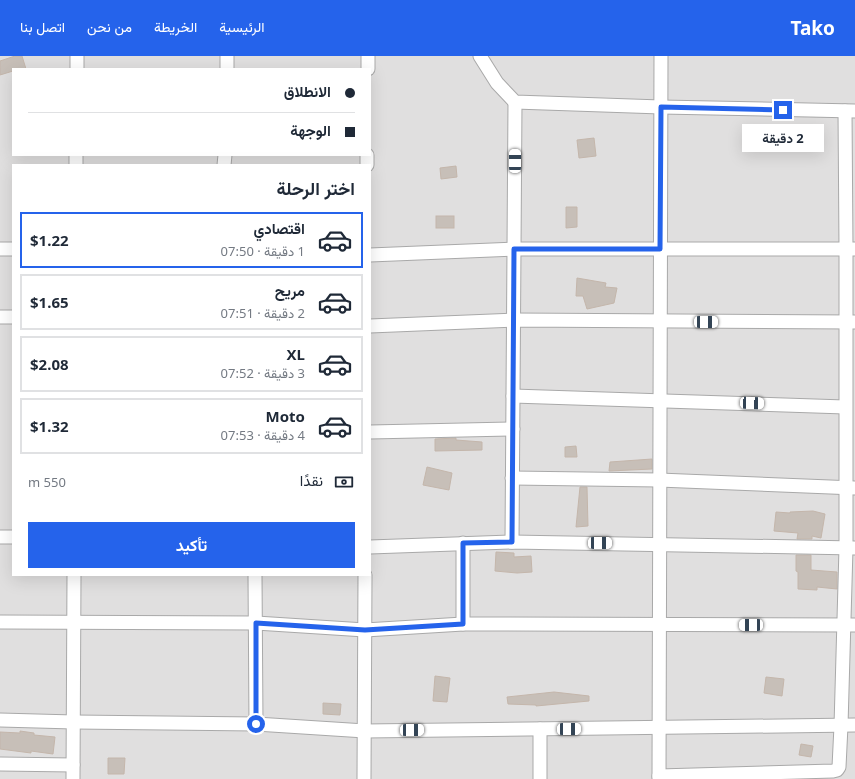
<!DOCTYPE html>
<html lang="ar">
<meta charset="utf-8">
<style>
:root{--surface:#fff;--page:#f6f6f7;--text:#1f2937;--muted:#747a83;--line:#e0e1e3;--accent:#2563eb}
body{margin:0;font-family:"Noto Sans",Vazirmatn,sans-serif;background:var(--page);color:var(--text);direction:rtl;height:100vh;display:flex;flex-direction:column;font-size:15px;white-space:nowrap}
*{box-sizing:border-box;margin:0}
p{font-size:13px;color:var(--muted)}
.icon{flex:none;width:22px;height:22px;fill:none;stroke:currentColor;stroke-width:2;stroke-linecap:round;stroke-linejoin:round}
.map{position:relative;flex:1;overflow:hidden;direction:ltr}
.drawer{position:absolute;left:12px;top:108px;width:359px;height:412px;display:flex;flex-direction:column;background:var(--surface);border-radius:0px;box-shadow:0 4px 16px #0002;direction:rtl}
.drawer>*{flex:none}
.guide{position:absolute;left:12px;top:12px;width:359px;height:88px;border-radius:0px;box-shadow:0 4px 16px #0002;direction:rtl;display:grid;align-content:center;height:88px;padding:0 16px;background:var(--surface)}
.end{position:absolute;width:18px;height:18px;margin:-9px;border:5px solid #2563eb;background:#fff;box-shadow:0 0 0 2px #fff}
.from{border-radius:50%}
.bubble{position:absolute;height:28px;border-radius:0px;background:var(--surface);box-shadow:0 4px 16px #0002;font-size:13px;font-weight:700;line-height:28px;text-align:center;direction:rtl}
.car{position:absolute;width:12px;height:24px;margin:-12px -6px;border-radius:5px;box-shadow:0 0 3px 1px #0007;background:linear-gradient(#fff 24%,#345 0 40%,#fff 0 76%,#345 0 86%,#fff 0)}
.guide b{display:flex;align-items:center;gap:14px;height:38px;font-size:15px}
.guide b+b{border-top:1px solid var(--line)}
.guide i{width:10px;height:10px;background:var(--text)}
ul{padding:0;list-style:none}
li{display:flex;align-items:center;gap:12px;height:56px;margin:0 8px 6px;padding:0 8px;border:2px solid var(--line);border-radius:0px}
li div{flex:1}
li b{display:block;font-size:15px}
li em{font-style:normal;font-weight:700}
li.on{border-color:var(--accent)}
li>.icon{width:36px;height:36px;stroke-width:1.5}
h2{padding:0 16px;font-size:18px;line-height:48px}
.pay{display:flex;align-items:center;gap:10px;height:44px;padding:0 16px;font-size:15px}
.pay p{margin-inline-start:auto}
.button{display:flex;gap:8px;margin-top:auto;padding:8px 16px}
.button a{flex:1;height:46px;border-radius:0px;background:var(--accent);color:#fff;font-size:16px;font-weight:700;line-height:46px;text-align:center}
header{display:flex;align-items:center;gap:24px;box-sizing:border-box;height:56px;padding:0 20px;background:var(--accent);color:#fff}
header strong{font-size:19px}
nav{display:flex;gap:22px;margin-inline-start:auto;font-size:14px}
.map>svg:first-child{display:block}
</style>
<header>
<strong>Tako</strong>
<nav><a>الرئيسية</a><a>الخريطة</a><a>من نحن</a><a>اتصل بنا</a></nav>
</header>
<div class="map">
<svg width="855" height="723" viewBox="0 0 855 723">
<rect width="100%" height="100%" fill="#f2efe9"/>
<path fill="#e0dfdf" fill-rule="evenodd" d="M0,0H855V723H0ZM13,13H370V99H13ZM13,109H370V519H13Z"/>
<g fill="#c7bfb8" stroke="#c4b6ab">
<path d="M15,0H22L26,13H13V15L0,19V5Z"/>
<path d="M594,82L596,100L579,102L577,84Z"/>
<path d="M456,110L457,121L441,123L440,112Z"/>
<path d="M566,151H577V171L566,172Z"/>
<rect x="436" y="160" width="18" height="12"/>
<path d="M577,222L606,227L605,231L617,232L614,247L587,253L583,240H576Z"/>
<path d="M456,382V384L482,386V394L435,395V383Z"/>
<path d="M576,390L577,401H565V391Z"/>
<path d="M652,403V413L609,415L610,406Z"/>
<path d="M427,411L452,417L449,434L423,429Z"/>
<path d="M580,431H587L588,470L576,471Z"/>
<path d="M813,455L825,458L821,482L812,480V483H797L798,477L774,475L776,456L790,457V456Z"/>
<path d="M496,496L514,497V501L531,500L532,516L517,517L495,515Z"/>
<path d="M796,499H811V514L837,516V533L817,531V534L798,533V516L796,515Z"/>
<path d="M435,620L450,622L447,646L433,645Z"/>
<path d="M766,621L784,623L782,640L764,637Z"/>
<path d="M554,636L589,640V645L536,650V649L508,648L507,641Z"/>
<path d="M323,647L341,648L340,659L323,658Z"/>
<path d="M20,675L34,677V679L55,681L53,698L31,695V697L0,693V676L20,677Z"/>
<path d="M801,688L813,690L811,701L799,699Z"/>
<path d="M108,702H125L124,718H108Z"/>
</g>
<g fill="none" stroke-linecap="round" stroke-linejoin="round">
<g stroke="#a9a9a9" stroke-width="15">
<g id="minor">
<path d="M480,0L497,27L515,46L661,51L855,55"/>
<path d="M77,13V0"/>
<path d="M227,13V0"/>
<path d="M368,13V0"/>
<path d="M76,109V99"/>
<path d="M224,109L225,99"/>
<path d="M367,109V99"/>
<path d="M0,193H13"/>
<path d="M370,199L514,193H854"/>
<path d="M0,261H13"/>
<path d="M370,270L514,264L855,266"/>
<path d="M513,340L845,351"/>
<path d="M370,376L513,373"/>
<path d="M512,422L659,424L855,432"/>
<path d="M0,481H13"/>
<path d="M512,486L515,46"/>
<path d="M370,491L512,486L855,492"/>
<path d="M255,519L256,668"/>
<path d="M0,566L256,567L365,574L463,568L855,569"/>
<path d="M463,568V487"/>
<path d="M0,664L74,666L256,668L365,675L855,669"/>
<path d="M0,708L73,709"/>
<path d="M659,720L833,715L837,714L839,711L841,670L846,492V193L845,55"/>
<path d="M73,723L74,519"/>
<path d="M364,723L365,519"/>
<path d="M540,723V673"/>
<path d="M659,723L661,0"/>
</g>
</g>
<use href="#minor" stroke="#fff" stroke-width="13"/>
</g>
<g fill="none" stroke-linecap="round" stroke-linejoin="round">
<path stroke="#2563eb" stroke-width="5" d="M256,668V567L365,574L463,568V487L512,486L514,193H660L661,51L783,54"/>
</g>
</svg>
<i class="end from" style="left:256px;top:668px"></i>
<i class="end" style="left:783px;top:54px"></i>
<div class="bubble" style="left:742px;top:68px;width:82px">2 دقيقة</div>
<i class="car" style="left:515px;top:105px;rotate:0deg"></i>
<i class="car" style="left:706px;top:266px;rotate:90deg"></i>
<i class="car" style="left:752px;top:347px;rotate:92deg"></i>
<i class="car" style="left:600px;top:487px;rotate:90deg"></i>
<i class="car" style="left:751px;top:569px;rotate:270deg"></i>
<i class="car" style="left:569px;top:673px;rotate:89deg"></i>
<i class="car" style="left:412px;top:674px;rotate:89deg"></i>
<div class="guide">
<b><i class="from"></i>الانطلاق</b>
<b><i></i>الوجهة</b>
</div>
<section class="drawer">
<h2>اختر الرحلة</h2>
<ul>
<li class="on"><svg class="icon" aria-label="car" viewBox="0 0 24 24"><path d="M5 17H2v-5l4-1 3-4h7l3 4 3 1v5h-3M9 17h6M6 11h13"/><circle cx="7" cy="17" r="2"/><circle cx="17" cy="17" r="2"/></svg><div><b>اقتصادي</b><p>1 دقيقة · 07:50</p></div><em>$1.22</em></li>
<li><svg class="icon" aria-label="car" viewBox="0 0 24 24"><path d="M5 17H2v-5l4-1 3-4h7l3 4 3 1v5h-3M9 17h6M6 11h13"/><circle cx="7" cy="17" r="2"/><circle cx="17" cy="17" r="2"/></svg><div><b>مريح</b><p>2 دقيقة · 07:51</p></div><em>$1.65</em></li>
<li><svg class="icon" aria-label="car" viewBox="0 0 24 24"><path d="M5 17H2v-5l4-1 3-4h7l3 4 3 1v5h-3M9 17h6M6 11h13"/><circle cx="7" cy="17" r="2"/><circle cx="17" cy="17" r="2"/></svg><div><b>XL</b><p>3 دقيقة · 07:52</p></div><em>$2.08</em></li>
<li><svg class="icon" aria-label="car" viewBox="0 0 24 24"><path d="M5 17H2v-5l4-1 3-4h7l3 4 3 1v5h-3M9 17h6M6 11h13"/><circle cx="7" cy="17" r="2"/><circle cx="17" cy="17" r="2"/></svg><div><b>Moto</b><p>4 دقيقة · 07:53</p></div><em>$1.32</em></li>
</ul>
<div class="pay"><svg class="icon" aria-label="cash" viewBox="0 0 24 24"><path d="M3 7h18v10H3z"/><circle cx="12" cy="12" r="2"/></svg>نقدًا<p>550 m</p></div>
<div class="button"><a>تأكيد</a></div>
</section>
</div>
